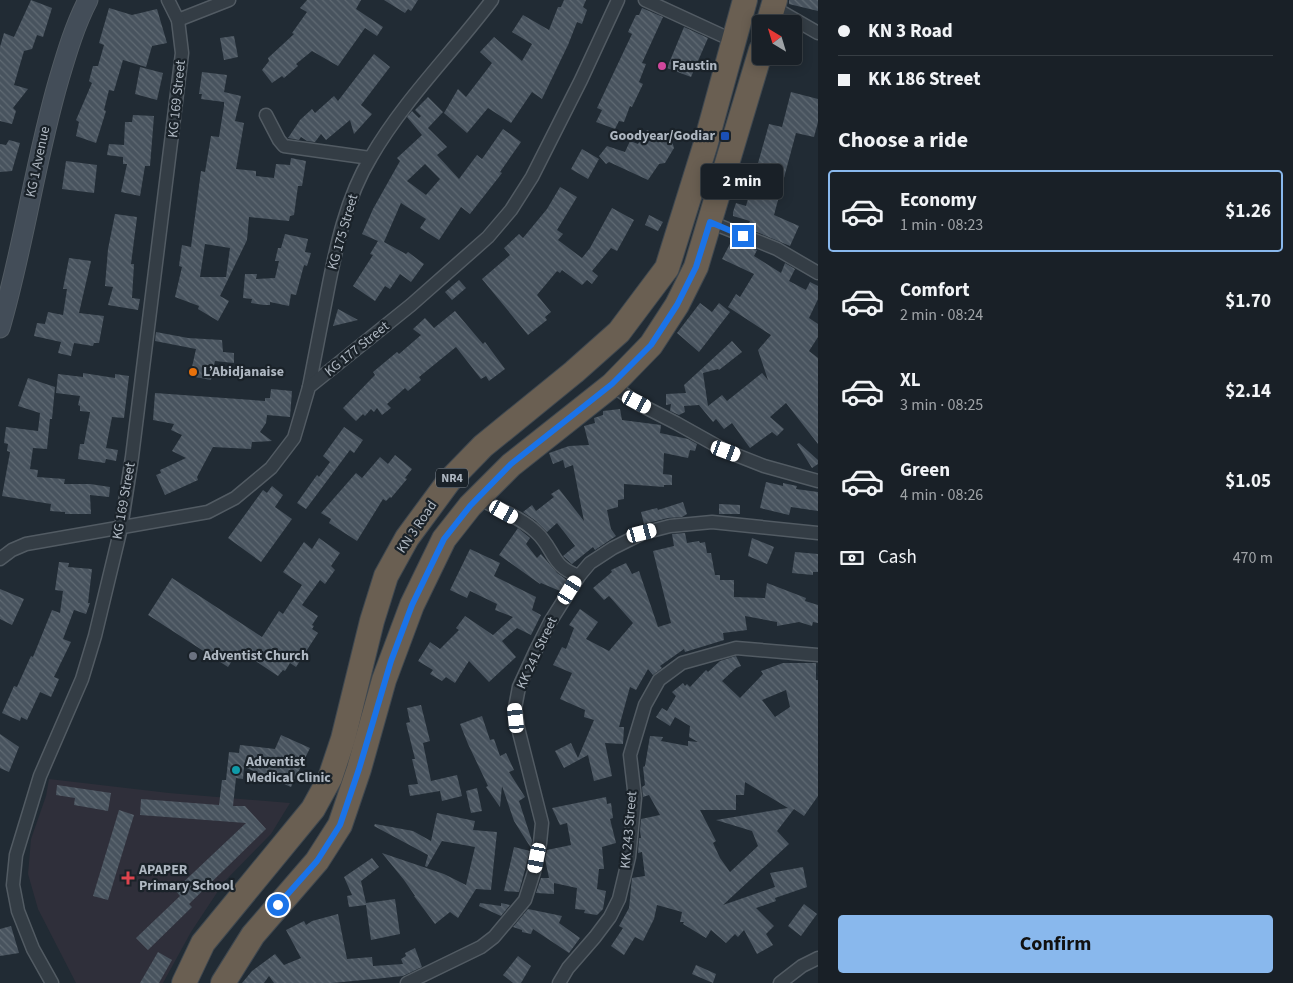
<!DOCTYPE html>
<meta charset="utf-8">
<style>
:root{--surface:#192027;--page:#22282f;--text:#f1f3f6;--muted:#9fa3a7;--line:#373e44;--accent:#89b8ed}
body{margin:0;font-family:"Source Sans 3",sans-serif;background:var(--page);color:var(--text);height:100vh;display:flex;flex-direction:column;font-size:19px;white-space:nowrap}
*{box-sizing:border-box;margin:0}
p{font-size:16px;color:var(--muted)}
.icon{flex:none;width:28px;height:28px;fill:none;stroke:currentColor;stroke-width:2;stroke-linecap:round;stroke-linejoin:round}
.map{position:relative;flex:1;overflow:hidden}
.side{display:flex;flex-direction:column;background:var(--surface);width:475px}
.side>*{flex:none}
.hud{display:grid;align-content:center;height:110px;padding:0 20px;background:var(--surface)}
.needle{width:32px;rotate:322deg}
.buttons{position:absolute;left:752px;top:15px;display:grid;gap:10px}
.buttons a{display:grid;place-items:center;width:50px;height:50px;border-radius:5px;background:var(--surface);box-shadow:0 2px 12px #0003,0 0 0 1px var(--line);font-size:25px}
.end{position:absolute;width:22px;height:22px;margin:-11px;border:6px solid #1a73e8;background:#fff;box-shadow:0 0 0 2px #fff}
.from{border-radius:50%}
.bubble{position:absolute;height:35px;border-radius:5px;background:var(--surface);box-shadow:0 2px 12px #0003,0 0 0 1px var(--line);font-size:16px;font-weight:700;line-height:35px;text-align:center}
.car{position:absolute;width:15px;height:30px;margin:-15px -8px;border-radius:6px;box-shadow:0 0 4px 1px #0007;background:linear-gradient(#fff 24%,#345 0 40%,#fff 0 76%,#345 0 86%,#fff 0)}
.hud b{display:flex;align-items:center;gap:18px;height:48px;font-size:19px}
.hud b+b{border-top:1px solid var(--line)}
.hud i{width:12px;height:12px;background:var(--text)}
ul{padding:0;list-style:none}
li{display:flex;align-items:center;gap:15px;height:82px;margin:0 10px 8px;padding:0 10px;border:2px solid transparent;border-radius:5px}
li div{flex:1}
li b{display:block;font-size:19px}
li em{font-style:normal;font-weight:700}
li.current{border-color:var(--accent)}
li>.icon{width:45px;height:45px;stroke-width:1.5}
h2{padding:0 20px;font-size:22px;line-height:60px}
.pay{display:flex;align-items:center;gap:12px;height:55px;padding:0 20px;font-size:19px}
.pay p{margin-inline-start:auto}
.action{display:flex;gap:10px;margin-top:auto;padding:10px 20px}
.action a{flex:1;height:58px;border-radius:5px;background:var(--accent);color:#111;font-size:20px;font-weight:700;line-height:58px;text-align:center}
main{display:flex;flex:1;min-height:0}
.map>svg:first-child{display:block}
</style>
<main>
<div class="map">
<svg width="818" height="983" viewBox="0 0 818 983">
<defs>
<pattern id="building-back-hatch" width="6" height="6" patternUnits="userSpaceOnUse" patternTransform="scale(1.25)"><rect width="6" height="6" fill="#48535e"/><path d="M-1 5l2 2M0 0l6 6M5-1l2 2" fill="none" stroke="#606a73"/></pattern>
</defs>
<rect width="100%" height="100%" fill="#212b34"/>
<path fill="#2f2f3a" d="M49,779L169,793L290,803L271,834L224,882L191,932L163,983H76L38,909L28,874L31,839L46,796Z"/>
<g fill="url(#building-back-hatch)" fill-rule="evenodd">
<path d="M31,0L52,8L43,37L37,35L32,49L24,51L14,85L28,89L13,108L16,111L12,124L0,121V47L4,33L14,37Z"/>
<path d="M307,0H361L356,9L383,27L377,36L365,28L338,66L312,51L296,64L298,66L284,78L282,76L272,83L262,70L269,61L268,58L294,34L292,33L307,12L300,8Z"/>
<path d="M384,0H418L411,11L408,9L405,13Z"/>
<path d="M564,0H586L583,7L587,10L582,24L577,22L568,45L542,99L532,92L511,123L488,108L467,133L444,113L458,89L466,97L492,63L480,52L494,37L522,61L532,44L512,32L523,15L549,30L558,7H561Z"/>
<path d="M789,0H818V11L789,4Z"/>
<path d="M109,8L132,15L157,9L167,43L152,46L146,67L123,60L114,91L109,90L104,110L106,111L96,143L76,136L79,122L76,120L92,83L89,81L93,66H98L104,45L99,43Z"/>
<path d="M642,8L663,17L642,63L646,64L639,82L643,84L632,107L630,106L624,122L619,121L615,129L596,122L602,110L597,108L632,34L628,32L636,15H639Z"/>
<path d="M684,27L708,38L691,77L667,68Z"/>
<path d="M234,36L238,57L224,60L220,38Z"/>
<path d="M374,54L390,67L361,105L372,114L354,134L350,120L326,140L321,134L315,142L307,141L301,137L299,140L288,138L300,120L312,109L315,113L334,96L338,101Z"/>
<path d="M140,67L163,73L157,100L135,94Z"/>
<path d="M202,72L227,75L224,92L241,96L235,121L244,123L236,169L256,171V176L274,178L276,164L290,165L291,158L306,161L302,186H298L294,215L290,216L289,221L249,217L247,240L220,296L229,301L218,321L198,309L199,306L175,297L182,267L179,266L182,245L191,247L201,171L205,172L211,136L219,137L224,106V102L201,99L202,94H199ZM205,244L230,248L226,277H200Z"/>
<path d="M791,92L818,99V122L814,137L796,133L774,215L799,226L790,246L747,228L750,221L733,216V212L736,203L746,206L769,124L782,127Z"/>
<path d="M428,97L443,112L428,128L447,147L437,155L459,179L477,155L482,159L503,129L521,142L500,172L502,173L470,214L461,207L439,240L420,228L426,219L401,203L384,242L406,254L408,252L424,264L411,282L400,274L390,289L385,286L375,301L353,286L373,255L370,254L378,241L362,234L373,209L400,161L397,158L422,135L407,117L412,111L419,118L421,116L415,110ZM425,164L440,179L426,195L407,181Z"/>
<path d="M133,115L154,116L150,166H145L140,196L121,192L127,164H123V157L107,155L109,144L124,145L125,122H132Z"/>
<path d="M647,130L672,141L674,148L665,163L659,164L648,180L609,162L606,164L599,156L607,146L625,152L630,141L638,144Z"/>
<path d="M9,140L20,143L12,171L0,172V144L6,145Z"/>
<path d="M582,149L599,159L588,179L571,169Z"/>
<path d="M66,161L97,165L94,193L62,189Z"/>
<path d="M560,187L577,197L557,230L563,234L558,240L582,258L590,248L612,208L634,220L617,251L611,248L592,271L598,276L592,284L587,280L582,285L562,270L560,273L557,271L537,295L551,312L545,317L547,320L528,335L482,279L510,255L504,248L519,234L523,238L547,209Z"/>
<path d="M115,214L137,217L131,264H134L132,298L140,299L138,310L108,305L113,287L105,286L108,249Z"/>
<path d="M649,215L663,222L658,231L645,225Z"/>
<path d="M285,234L308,239L305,252L311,253L307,266L304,265L296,295L291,294L289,306L270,302V305H264L251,303L252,299L243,298L245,274H257L256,279L275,278L279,261H275L278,248H281Z"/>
<path d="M732,240L757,250L754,256L781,273L785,263L795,269L789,281L806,290L810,282L818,286V299L809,318L818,324V337L809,351L818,358V444L786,403L770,417L784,429L777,436L772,432L750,448L732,423L724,429L716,419L713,422L699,405L684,406L685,412L679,415L670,411L671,404L666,405V394L686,393L684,385L732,341L742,352L719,370L718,369L703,373L708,406L722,395L727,401L762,373L768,380L758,350L771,335L728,307L736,294L740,297L754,274L722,259Z"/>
<path d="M69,258L91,261L79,313L104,316L99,343H94L93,346L74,343L71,356L58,353L61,342L34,336L37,323L45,324L48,312L63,315L67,289H63Z"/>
<path d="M459,280L466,288L452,300L445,292Z"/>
<path d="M700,303L712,312L719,303L730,312L699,352L677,333Z"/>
<path d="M338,309L358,320L333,326Z"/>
<path d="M455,311L483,344L485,342L505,369L489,381L486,376L481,379L456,347L419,377L421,380L408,391L405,388L387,404L391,408L382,415L377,408L374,412L371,409L365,416L363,414L356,421L343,408L375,375L373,372L397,352L399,354L421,335L413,329L425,318L434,328Z"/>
<path d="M156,332L188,338L222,340L223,352L234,353V363L215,361L211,380L190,376L196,349L155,341Z"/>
<path d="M83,373L115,378V374L129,376L124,418L112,417L106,448L118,450L116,461L106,459L105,463L78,459L80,444H84L90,412L80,411V406L78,405L80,396L56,393L58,374L83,377Z"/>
<path d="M28,378L55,387L52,419H50L47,449L33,448L30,469L38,470L37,477L65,479L64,484H90L110,487L109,497L90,495L91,514H65V512L50,511L51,504L2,496L10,452L7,451L8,444L4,443L6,427L38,431L40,413L18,406Z"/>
<path d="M271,389L292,391L290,417L267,415L266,423L260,432L272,441L252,442L251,449L213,447L197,477L198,480L165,495L156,475L161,473L160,470L186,458L172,451L182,435L171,430L174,424L153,420L155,393L265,401V398H270Z"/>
<path d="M620,409L622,420L661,425L660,433L688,439L697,444L695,451L690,450L688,458L664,453L663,474L672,475V485H664V487L624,484V499L618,500V507L607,510L611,529L616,536L595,550L593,547L572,564L563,556L575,546L557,523L547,532L536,521L523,512L532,505L536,511L554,497L551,494L559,489L584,521L573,465L565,468L563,460L553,464L549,453L569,446L589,445L584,426L595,423L594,418L603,415V411Z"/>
<path d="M344,427L363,440L354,453L350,450L306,509L297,503L317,475L319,477L330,462L323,456Z"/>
<path d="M799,443L818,460V464L812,468L797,444Z"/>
<path d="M395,455L412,469L405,478L407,479L391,498L390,497L386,501L383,499L357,541L329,523L331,519L321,513L356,473L362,478L380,457L388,464Z"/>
<path d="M766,482L783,486V483L797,486L796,489L818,492V511L791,507L789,515L760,508Z"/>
<path d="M272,486L283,495L275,507L292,519L261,562L228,538L263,490L267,493Z"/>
<path d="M683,502L687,514L682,517L668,518L644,524L641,512L657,508L658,510Z"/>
<path d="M719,504L740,505V514H719Z"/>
<path d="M518,528L530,538L526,544L537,558L541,554L557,573L567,580L560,591L541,583L540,584L499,555Z"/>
<path d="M685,533L687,543L699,541L700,543L705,542L707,553H711L715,575H720V580H734V597L765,598L767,583L806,598L805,601L818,605V623L813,622L812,626L799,622L777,626V622L745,616L747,630L723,633L724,640L685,652L684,649L660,666L662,668L653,675L648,669L636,690L630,687L619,727H624L623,744L605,743L612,776L594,781L588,755L564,768L555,751L571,743L578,758L594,720L584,717L585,710L560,699L572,673L553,665L562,647L566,649L574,628L569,625L580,609L598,622L586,639L609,651L633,623L609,596L604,600L593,588L612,572L611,570L626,563L632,574L639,571L658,627L671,623L653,551L674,546L672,534Z"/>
<path d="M319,538L340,553L331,566L335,570L325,584L320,580L302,605L318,616L312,625L314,626L312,629L318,633L296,667L290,663L285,671L283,670L278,676L239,650L228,667L148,615L172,578L262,637L279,611L283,614L302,585L283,572L304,542L312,549Z"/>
<path d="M752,538L774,547L767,564L748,556Z"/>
<path d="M470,549L500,563L494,576L536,597L532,610L541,615L531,635L517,628L502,641L516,657L489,682L469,661L455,683L446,677L442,681L430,674L433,670L418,661L430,642L440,649L459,630L456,628L465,616L493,635L513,617L495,610L497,604L470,591L467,598L450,590Z"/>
<path d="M795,552L818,554V572H813V575L792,573Z"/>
<path d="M59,562L69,563L68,567L92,569L88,603H90L86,614L74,610L63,639L71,642L54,677L59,679L51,697L40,692L27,720L21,717L20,721L2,713L14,686L17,687L31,656L33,657L52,610L60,613L63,591L55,590Z"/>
<path d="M0,589L24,599L12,625L0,619Z"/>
<path d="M736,656L741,666L736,668L722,681L740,698L763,674L761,671L783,663H816V680H818V796L804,816L794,809L777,831L789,844L723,905L775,887L770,873L803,867L807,887L775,898L776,901L756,908L774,926L766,934L773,945L757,954L744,930L738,937L735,934L726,943L711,930L706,938L683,924L684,922H680L682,912L657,905L654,919L643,941L635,937L624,955L611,946L623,928L619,926L629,908L632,878L645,876L642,852L638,853L639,838H641L640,831L641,819L660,815L649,795L643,797L642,787L645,785L643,767L645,766L650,736L663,737L661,741L688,746V741L698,742L689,737L690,726L675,717L670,726L656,717L662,708L667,711L676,696L672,692L683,683L685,686L687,684L690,687L706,670L708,672L720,661ZM786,690L790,707L775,717L762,700ZM745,782L788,808L716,820L752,831L758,846L730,872L720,858L713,843L716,841L700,810H736V795H744Z"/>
<path d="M421,705L430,741L423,743L431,781L457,775L462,796L442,801L440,791L410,796L408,785L418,784L412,759H415L406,723L410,722L407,708Z"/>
<path d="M482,716L490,740L494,739L500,756L506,753L514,770L509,772L525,797L519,801L532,841L531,848L514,821L502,786L500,807L486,787L488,786L468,744L460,724Z"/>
<path d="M0,734L19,747L9,772L0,768Z"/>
<path d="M281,735L310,748L291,787L244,767L243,779L236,778L233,806H245L266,829L189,904L192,907L148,950L136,938L180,896L175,890L246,823L140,815L141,799L219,805L222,780H226L229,752L239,753L240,745L275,749Z"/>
<path d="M57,785L111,793L108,811L74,805L75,798L56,795Z"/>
<path d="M477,788L482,811L471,813L466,791Z"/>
<path d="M606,797L607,804L611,803L613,818L610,819L616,843L602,847L604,869H599L597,889L606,891L603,909L597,915L584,913L585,910L575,909L577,888L554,883V894L536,893L541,878H549L545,859L547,850L571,845L567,823L560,825L552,808Z"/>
<path d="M119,810L134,815L108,900L93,896Z"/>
<path d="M437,813L475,821L473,830L497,832L491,890L476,889L458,918L450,912L435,924L414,896H415L404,880L382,853L444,874L466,885L475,847L442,841L427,867L425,866L428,855L374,826L375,824L413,831L431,841Z"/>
<path d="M514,847L530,851L519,892L504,891Z"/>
<path d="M372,858L379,867L361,881L366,903L395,899L400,934L371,940L366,905L349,907L347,896L352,895L344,877Z"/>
<path d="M480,903L501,906V903L510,905L501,916L479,906Z"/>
<path d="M804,904L817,914L801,936L788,926Z"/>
<path d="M528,909L562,916L559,923L580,938L569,953L533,929L531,934L522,932V930L513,927Z"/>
<path d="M338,914L347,959L372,957L373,966L403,964L401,959L406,956L405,953L415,948L422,967L403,976L374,979L332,983H274L269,976L264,983H242L252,971L275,954L284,965L301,958L286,930L304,921L306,925L312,921Z"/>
<path d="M11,926L19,953L0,956V929Z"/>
<path d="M158,952L172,960L159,983H140Z"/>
<path d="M518,956L531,966L521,983H513L503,975Z"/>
<path d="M696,965L716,974L713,983L692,974Z"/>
</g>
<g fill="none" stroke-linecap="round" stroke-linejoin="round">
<g stroke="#525b63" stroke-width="15">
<g id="street">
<path d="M645,0L734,41"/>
<path d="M773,7L818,33"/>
<path d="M178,20L229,0"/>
<path d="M266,115L279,140L284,146L370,158"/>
<path d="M710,222L777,249L818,273"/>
<path d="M612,385L637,403L676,423L726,451L764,466L818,481"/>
<path d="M309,387C315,356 321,325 327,294C336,247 346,198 371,157C404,100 453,52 492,0"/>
<path d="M478,498C496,508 522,518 536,532C555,549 550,566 579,576"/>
<path d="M0,559L12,550L26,544L208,512L235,498L271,468L294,438L309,387L411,305L488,237L511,210L532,177L581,80L618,0"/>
<path d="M52,983L33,949L18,911L13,885L16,855L40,776L82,679L95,636L121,528L132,457L182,53L178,20L168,0"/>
<path d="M407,983L481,947L494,937L525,900L534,872L540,843L542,823L518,728L515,708L519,687L536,650L550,622L579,576L590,563L613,548L643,533L670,526L712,522L818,533"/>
<path d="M559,983L568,968L595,937L610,917L619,899L629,857L635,798L630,755L645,705L659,680L682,663L736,648L818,655"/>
<path d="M780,983L802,966L818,958"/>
</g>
</g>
<g stroke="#525b63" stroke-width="21">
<path id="secondary" d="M0,328C24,246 35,161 59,79C67,52 75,25 88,0"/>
</g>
<g stroke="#3f4850" stroke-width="26">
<g id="highway">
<path d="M768,24L775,0"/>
<path d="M184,983L203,943L313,809L330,778L343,739L372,621L386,576L407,538L449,481L483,446L574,372L619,332L667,268L705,146L745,0"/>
<path d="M223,983L253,935L317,861L340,825L359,769L384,680L412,605L444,539L470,506L511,465L612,385L651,345L677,305L696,267L761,50"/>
</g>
</g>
<use href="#street" stroke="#343d45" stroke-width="12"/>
<use href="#secondary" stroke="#434d58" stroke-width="19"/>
<use href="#highway" stroke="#6a5f52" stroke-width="24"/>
</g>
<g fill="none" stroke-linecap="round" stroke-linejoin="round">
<path stroke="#1a73e8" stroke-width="6" d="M278,905L317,861L340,825L359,769L391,661L412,605L444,539L470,506L511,464L612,384L651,345L677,305L696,267L710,222L743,236"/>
</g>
<circle fill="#d1479c" stroke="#1a2229" stroke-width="2" cx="662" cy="66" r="5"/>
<rect fill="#1a4fb4" stroke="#1a2229" stroke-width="2" x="720" y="131" width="10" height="10" rx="2.5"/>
<circle fill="#e8710a" stroke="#1a2229" stroke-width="2" cx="193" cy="372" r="5"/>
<circle fill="#6b7280" stroke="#1a2229" stroke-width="2" cx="193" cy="656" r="5"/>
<circle fill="#0f9aa8" stroke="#1a2229" stroke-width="2" cx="236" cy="770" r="5"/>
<path fill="#e0444e" stroke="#1a2229" stroke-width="2" d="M125.5 870.5h5v5h5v5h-5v5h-5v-5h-5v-5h5z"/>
<g text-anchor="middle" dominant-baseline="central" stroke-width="4.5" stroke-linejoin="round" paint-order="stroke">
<rect fill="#1a2229" stroke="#828b94" stroke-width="1" x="436" y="468.5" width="32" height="19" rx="4"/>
<g font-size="12" font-weight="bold" fill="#afb8c2">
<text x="452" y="478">NR4</text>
</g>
<g font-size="14" font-weight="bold" fill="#afb8c2" stroke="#1a2229" text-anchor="start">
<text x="672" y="66">Faustin</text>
<text x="715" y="136" text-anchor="end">Goodyear/Godiar</text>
<text x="203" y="372">L’Abidjanaise</text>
<text x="203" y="656">Adventist Church</text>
<text x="246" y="762">Adventist<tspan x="246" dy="16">Medical Clinic</tspan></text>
<text x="139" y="870">APAPER<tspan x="139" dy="16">Primary School</tspan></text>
</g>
<g font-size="14" fill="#afb8c2" stroke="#1a2229">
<text transform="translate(177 99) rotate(-84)">KG 169 Street</text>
<text transform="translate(38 162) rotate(-78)">KG 1 Avenue</text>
<text transform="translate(343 232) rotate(-74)">KG 175 Street</text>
<text transform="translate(357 349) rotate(-39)">KG 177 Street</text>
<text transform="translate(124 501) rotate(-80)">KG 169 Street</text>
<text transform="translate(417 527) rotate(-56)">KN 3 Road</text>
<text transform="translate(537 653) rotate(-65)">KK 241 Street</text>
<text transform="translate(629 830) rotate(-85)">KK 243 Street</text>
</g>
</g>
</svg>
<div class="buttons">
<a><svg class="needle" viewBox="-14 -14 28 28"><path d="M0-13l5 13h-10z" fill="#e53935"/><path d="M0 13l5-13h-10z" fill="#9fa3a7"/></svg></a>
</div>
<i class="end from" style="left:278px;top:905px"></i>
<i class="end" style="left:743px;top:236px"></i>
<div class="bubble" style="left:701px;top:164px;width:82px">2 min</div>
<i class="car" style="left:637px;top:402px;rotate:117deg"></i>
<i class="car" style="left:726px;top:451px;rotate:110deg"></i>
<i class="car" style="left:504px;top:512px;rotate:119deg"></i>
<i class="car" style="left:642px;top:533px;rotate:75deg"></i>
<i class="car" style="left:570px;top:590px;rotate:32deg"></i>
<i class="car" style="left:516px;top:718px;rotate:354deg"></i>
<i class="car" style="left:537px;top:858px;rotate:191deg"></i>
</div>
<section class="side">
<div class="hud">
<b><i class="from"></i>KN 3 Road</b>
<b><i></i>KK 186 Street</b>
</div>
<h2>Choose a ride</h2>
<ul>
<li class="current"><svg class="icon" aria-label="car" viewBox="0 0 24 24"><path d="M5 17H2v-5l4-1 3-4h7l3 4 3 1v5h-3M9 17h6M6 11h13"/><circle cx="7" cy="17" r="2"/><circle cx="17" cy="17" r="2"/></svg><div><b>Economy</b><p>1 min · 08:23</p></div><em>$1.26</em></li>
<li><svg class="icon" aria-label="car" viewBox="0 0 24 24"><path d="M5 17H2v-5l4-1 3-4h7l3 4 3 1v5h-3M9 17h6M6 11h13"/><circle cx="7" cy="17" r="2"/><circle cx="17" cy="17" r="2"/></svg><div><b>Comfort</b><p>2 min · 08:24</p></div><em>$1.70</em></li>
<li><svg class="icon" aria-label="car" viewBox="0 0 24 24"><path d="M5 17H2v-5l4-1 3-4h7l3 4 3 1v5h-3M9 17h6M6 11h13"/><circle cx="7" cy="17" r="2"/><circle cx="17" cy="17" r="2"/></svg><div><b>XL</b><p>3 min · 08:25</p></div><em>$2.14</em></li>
<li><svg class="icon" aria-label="car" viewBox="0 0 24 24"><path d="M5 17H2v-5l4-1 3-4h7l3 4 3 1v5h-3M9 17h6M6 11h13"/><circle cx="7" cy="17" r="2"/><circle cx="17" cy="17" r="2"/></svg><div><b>Green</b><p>4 min · 08:26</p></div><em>$1.05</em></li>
</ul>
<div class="pay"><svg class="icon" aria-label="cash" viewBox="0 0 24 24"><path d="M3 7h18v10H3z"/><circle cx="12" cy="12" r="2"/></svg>Cash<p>470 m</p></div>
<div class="action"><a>Confirm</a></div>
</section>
</main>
